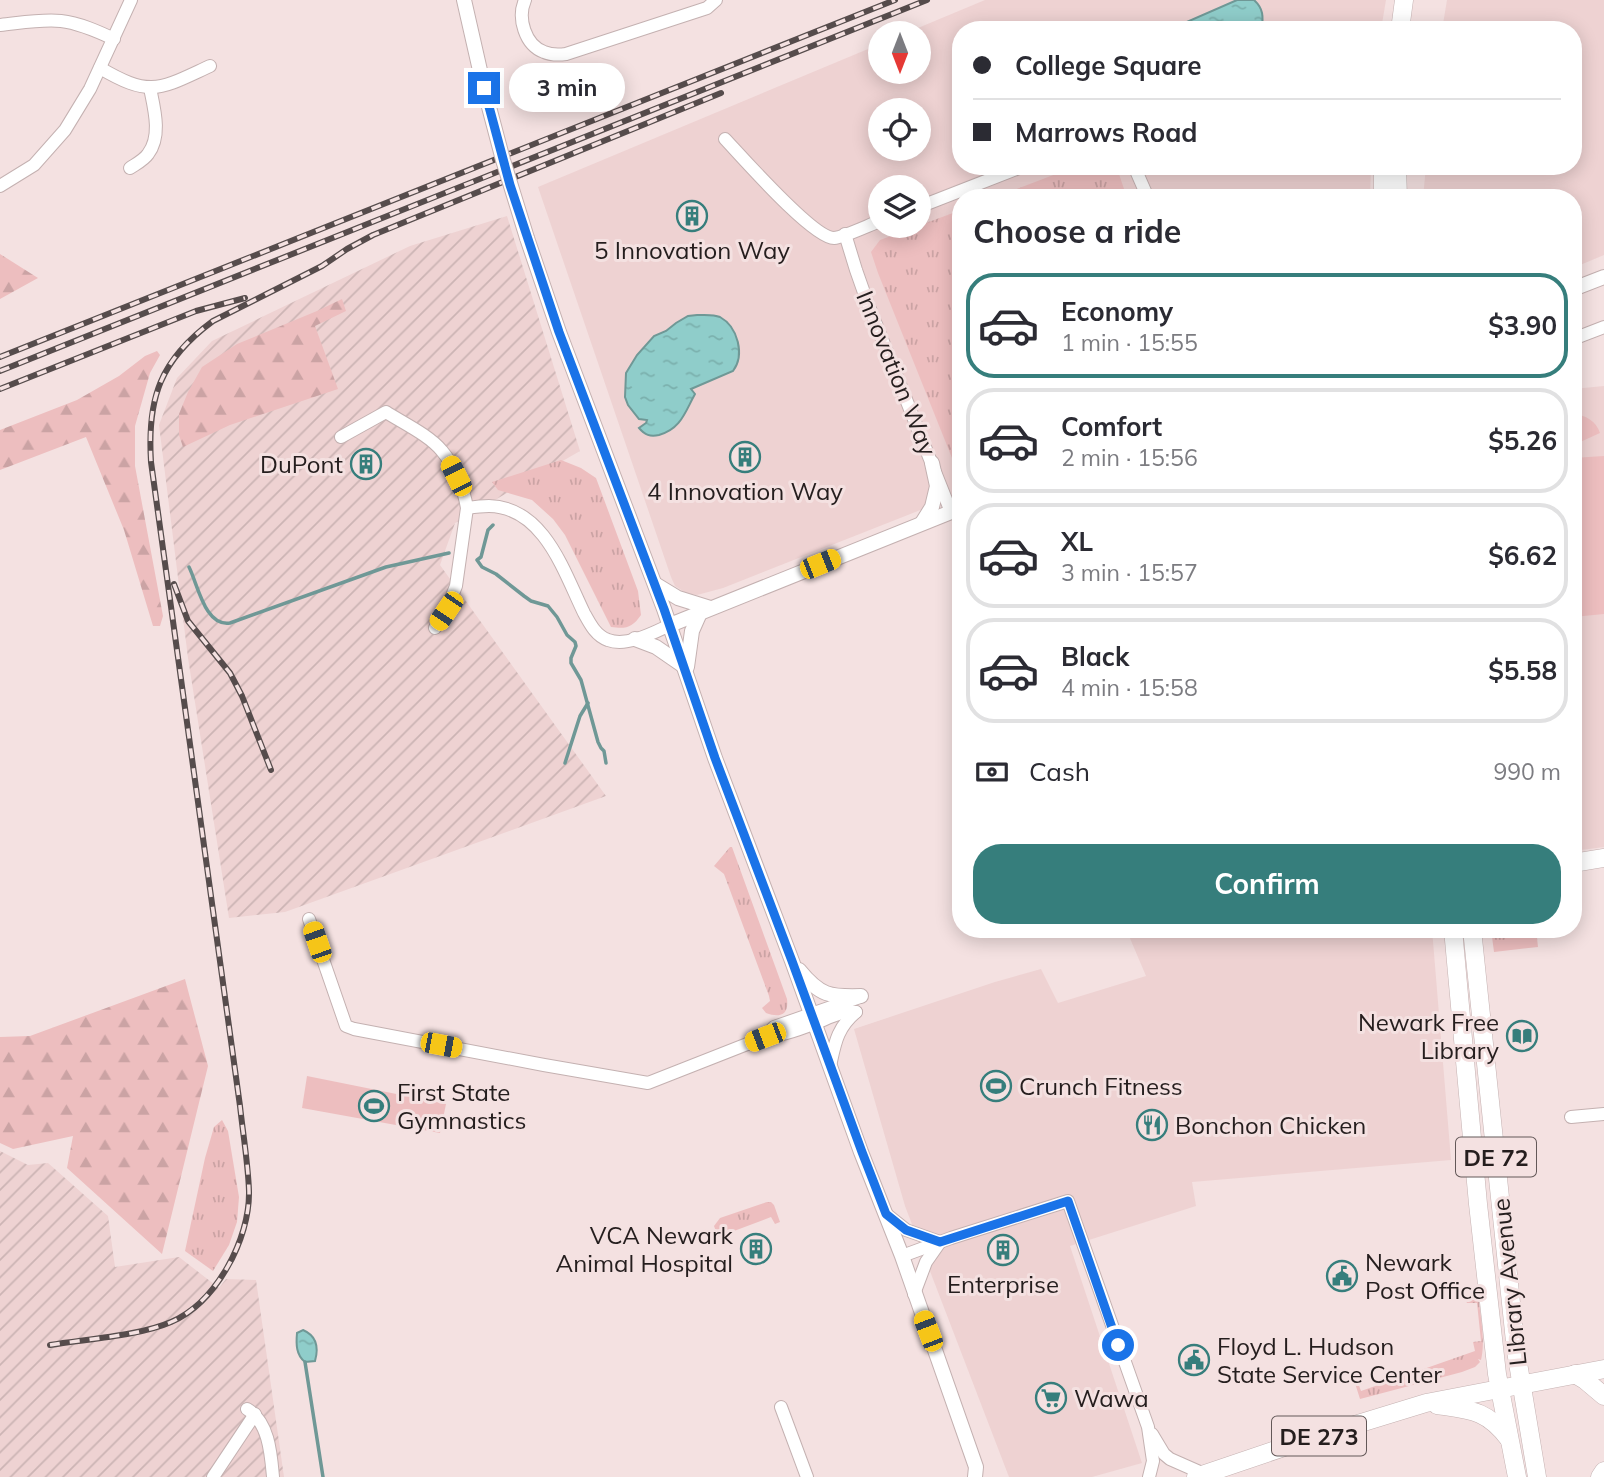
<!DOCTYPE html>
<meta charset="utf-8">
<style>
:root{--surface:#fff;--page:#f2f2f3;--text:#2b2b33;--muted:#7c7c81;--line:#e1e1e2;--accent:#367e7c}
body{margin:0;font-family:Mulish,sans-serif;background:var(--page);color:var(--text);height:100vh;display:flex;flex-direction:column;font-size:26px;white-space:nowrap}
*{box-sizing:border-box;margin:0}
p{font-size:23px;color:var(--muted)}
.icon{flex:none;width:38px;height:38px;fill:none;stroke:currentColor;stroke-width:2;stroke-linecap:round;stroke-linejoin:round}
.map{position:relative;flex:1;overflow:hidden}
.details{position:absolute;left:952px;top:189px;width:630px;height:749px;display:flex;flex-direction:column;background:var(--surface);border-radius:28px;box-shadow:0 4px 18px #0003}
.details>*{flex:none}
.hud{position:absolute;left:952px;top:21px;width:630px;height:154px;border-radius:28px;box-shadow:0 4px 18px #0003;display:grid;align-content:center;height:154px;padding:0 21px;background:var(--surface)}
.needle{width:46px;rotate:180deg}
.fabs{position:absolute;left:868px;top:21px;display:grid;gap:14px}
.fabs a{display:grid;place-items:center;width:63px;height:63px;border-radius:50%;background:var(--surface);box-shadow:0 4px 18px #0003;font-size:35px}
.end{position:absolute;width:32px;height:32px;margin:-16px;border:9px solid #1a73e8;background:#fff;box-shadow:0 0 0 4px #fff}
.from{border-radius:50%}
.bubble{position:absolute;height:49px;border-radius:24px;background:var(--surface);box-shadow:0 4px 18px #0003;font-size:23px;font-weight:700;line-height:49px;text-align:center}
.car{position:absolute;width:21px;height:42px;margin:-21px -10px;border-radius:9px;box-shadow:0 0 5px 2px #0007;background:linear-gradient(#f5c518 24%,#345 0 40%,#f5c518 0 76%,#345 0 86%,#f5c518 0)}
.hud b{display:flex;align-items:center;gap:24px;height:66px;font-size:26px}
.hud b+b{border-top:2px solid var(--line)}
.hud i{width:18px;height:18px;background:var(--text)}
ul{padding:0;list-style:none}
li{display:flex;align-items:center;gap:21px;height:105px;margin:0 14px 10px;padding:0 7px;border:4px solid var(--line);border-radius:28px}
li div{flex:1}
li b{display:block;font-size:26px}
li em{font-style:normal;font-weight:700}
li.on{border-color:var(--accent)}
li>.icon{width:63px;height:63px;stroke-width:1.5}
h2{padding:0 21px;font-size:32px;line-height:84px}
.pay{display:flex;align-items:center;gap:18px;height:77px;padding:0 21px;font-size:26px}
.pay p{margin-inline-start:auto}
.primary-button{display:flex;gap:14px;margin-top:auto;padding:14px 21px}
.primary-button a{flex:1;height:80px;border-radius:28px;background:var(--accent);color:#fff;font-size:28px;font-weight:700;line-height:80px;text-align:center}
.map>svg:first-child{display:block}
</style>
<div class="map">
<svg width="1604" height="1477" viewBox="0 0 1604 1477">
<defs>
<pattern id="industrial-furrows" width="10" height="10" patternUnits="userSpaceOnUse" patternTransform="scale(1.75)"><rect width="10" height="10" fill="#eed2d2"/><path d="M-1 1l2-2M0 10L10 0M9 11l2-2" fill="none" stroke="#ccb4b4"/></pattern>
<pattern id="grass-tufts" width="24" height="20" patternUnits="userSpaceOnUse" patternTransform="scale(1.75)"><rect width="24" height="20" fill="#edbebf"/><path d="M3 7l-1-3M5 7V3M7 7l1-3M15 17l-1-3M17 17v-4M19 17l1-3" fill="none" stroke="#cba3a4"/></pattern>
<pattern id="forest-firs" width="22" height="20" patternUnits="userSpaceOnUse" patternTransform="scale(1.75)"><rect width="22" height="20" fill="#edbebf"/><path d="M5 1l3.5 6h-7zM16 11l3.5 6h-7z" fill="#cba3a4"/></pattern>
<pattern id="water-ripples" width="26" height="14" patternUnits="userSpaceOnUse" patternTransform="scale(1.75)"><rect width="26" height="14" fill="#8fcdca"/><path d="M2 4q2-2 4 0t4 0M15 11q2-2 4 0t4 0" fill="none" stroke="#7bb0ad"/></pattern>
</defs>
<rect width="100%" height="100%" fill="#f4e1e1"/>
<g fill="#eed2d2" fill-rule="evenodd">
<path d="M985,0H1386L1381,30H961V166H1371L1370,198H961V494L723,588L697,595L686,593L675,586L671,577L538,187L880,44V72H919V33H906ZM880,110H919V149H880ZM880,187H919V226H880Z"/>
<path d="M1447,0H1604V255L1573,268V198H1423L1426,166H1573V30H1442Z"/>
<path d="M1604,386V847L1573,851V389Z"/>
<path d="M1126,929H1432L1451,1160L1192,1182L1196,1206L1070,1246L1142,1463L1092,1477H1009L905,1206L854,1029L995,982L1041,969L1058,1003L1146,976Z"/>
</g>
<g fill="url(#industrial-furrows)">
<path d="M507,216L580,451L455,523L440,565L606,796L285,912L229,918L188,658L159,425L177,378L212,341L410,246Z"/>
<path d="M0,1151L28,1165L48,1163L108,1216L115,1267L179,1257L219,1288L226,1279L256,1280L284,1477H0Z"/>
</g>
<g fill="url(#grass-tufts)">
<path d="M1077,166H1113L1118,171L1127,198H993Z"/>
<path d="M961,210V477L960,478L878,273L871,252L880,240Z"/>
<path d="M561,460L581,468L596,478L638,591L641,615C632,628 626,629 611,627L565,535L553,519L532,500L498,490L492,482Z"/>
<path d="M730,847H732L787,999C789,1015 780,1018 766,1013L762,1008L770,1001L769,996L724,874L714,866Z"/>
<path d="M1491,929H1536L1538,947L1494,952Z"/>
<path d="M222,1120L228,1131L239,1197L237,1222L229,1245L213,1271L185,1251L205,1158L214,1127Z"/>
<path d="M767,1202H771L774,1205L780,1222L775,1224L771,1217L718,1237L714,1226L720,1218Z"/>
<path d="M1474,1293L1478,1294C1480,1313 1486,1342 1481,1360L1478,1359L1480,1362L1475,1367L1462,1372L1360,1399L1354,1380H1357L1361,1391L1475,1351L1473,1342L1481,1341L1477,1303H1467L1466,1301L1468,1297Z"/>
</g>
<g fill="url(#forest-firs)">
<path d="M0,254L38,278L0,299Z"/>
<path d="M342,299L346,311L315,326L338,389L230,425L183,447L179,435V414L188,392L202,367L237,344L317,311Z"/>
<path d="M157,351L160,355L150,373L135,426V466L163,616L160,626H153L124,530L86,437L0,470V430L77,400L119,376L145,356Z"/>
<path d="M185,979L208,1066L162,1254L67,1168L73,1136L13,1149L0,1143V1037L30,1036Z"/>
</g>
<g fill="#edbebf">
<path d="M1573,414C1586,415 1596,421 1600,433L1578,443V447L1573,448Z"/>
<path d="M1604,456V614L1573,617V458Z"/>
<path d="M307,1076L446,1104L440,1133L302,1108Z"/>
</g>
<g fill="url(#water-ripples)" stroke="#6f9896" stroke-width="2">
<path d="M1237,0H1254C1264,9 1263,17 1262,30H1241L1242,25L1239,23L1222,30H1178L1182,24Z"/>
<path d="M697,315C704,315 713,314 720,317C738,327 745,355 733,371L691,389L695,394C685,412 681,429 659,435C650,437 645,435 639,428L646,423L647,420L639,419L628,405L625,397L626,373L637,355L654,336L666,331L676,323L688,316Z"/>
<path d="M303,1330C317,1336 319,1347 315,1361L305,1362C296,1355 296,1344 297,1333Z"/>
</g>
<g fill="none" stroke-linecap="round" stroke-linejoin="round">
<g stroke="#6f9896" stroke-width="3.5">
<path d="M493,525L488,530L481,557L477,560L482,567L496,574L524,596L531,601L548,606L557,617L567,635L575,642L576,646L571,658V663L581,680L598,742L601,748L604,751L606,763"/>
<path d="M189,567C198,585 205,627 230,623L386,567L449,553"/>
<path d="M565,763L580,716L588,703"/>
<path d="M305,1362L323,1477"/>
</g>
<g stroke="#c4b1b1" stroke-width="14">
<g id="minor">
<path d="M525,0C517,18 525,45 544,52C551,55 559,55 566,54L707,8L716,0"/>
<path d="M0,25C20,23 41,19 61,21C79,23 97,31 114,39"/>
<path d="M100,68C151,98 160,89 210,66"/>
<path d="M725,139C742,157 813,238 834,238C844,237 869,225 880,221"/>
<path d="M1134,166L1148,198"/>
<path d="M130,168C136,164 144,160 148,154C162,136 154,108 150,88"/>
<path d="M0,186L34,165L65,130L90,89L131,0"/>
<path d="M919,207L1024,166"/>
<path d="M845,234L856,270L868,304L951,512"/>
<path d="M1573,339L1604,327"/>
<path d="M341,437L386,412C403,423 429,435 442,451C454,465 464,489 467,508L456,586L446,611L435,628"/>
<path d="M467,508C474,507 482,506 489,506C544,507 564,572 584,613C590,624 596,636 608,640C627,647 653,633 670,625"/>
<path d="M309,919L346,1026L354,1029L544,1065L648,1083L765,1037C782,1036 798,1030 813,1024C827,1019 842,1010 856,1012"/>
<path d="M765,1037L774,1027L860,997"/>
<path d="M830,1066C835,1043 837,1028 856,1012"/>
<path d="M1571,1117L1604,1114"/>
<path d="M886,1214L906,1230L940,1242L926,1262L914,1294"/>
<path d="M902,1256L951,1238L1068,1201L1148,1427L1153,1461L1149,1477"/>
<path d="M781,1407L807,1477"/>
<path d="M247,1409C269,1422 271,1454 273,1477"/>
<path d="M1152,1434L1164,1454L1170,1459L1204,1474"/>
<path d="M213,1477L255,1414"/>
</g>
</g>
<g stroke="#c4b1b1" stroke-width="16">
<g id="tertiary">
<path d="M464,0L484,88"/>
<path d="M527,238L559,332L664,609L715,758L792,961L861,1152L902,1256L976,1467L975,1477"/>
<path d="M1573,289L1604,277"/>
<path d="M922,523L932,507L937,486L932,463"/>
<path d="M655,584L678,598L710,608"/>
<path d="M670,625L961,508"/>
<path d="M635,639L656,647L685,667"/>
<path d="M687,667L692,631L700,613"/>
<path d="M799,970C820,996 830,997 861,996"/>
</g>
</g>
<g stroke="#c4b1b1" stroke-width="19">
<g id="primary">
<path d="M1400,30L1404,0"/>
<path d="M1383,166V198"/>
<path d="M1397,166L1398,198"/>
<path d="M1573,863L1604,858"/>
<path d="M1453,929L1478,1204L1497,1374L1517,1477"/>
<path d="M1472,929L1516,1351L1537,1477"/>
<path d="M1575,1374L1585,1380L1604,1396"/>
<path d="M1437,1405C1471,1410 1487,1410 1509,1439"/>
<path d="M1196,1477L1302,1441L1426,1403L1604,1369"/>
<path d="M1600,1477L1604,1471"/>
</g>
</g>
<use href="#minor" stroke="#fff" stroke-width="12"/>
<use href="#tertiary" stroke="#fff" stroke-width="14"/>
<use href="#primary" stroke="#fff" stroke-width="18"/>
<g stroke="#564c4c" stroke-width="6">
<g id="rail">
<path d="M0,357L895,0"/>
<path d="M0,371L927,0"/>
<path d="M0,389L196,311L245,298"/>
<path d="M174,584L188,621L230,673L242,696L271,770"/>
<path d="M50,1345C86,1339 139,1336 171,1322C216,1303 250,1239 249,1191C248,1163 243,1134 240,1106L151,462C147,398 160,360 213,321L322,266L347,249L373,235L721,93"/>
</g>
</g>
<use href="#rail" stroke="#f4e1e1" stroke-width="3.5" stroke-dasharray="10" stroke-linecap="butt"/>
<g stroke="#c4b1b1" stroke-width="16" stroke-linecap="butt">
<path id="tertiary-bridge" d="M484,88L503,160L527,238"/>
</g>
<use href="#tertiary-bridge" stroke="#fff" stroke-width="14"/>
</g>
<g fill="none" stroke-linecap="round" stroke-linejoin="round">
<path stroke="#1a73e8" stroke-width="9" d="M484,88L510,185L559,332L664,609L715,758L792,961L862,1152L886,1214L906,1230L940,1242L1068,1201L1118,1345"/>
</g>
<defs>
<g id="building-ring" transform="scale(1.575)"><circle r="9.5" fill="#f4e1e1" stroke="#367e7c" stroke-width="1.5"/><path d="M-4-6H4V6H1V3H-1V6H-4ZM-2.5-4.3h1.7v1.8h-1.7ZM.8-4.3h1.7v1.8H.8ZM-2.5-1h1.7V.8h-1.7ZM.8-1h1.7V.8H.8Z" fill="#367e7c"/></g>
<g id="library-ring" transform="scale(1.575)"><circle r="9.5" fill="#f4e1e1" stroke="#367e7c" stroke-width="1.5"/><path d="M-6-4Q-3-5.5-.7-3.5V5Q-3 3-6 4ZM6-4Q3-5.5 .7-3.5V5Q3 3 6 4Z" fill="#367e7c"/></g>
<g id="stadium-ring" transform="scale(1.575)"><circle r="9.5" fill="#f4e1e1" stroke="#367e7c" stroke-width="1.5"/><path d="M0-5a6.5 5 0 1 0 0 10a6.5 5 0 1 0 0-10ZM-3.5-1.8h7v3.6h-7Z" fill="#367e7c"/></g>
<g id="restaurant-ring" transform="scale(1.575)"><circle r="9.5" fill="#f4e1e1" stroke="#367e7c" stroke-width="1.5"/><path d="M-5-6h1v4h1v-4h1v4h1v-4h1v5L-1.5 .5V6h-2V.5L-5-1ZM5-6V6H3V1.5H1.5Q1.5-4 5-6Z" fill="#367e7c"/></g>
<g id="civic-ring" transform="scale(1.575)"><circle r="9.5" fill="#f4e1e1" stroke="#367e7c" stroke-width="1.5"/><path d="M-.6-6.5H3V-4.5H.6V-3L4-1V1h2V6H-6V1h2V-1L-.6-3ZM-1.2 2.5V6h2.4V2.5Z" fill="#367e7c"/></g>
<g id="supermarket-ring" transform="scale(1.575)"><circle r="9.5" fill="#f4e1e1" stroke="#367e7c" stroke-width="1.5"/><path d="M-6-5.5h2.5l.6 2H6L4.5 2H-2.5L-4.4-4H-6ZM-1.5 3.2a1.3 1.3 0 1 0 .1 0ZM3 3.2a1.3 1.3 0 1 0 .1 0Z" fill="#367e7c"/></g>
</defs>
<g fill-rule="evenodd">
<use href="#building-ring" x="692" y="216"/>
<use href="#building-ring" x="745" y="457"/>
<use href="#building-ring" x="366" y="464"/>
<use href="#library-ring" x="1522" y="1036"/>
<use href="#stadium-ring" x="996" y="1086"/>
<use href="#stadium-ring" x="374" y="1106"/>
<use href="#restaurant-ring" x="1152" y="1125"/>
<use href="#building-ring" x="756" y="1249"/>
<use href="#building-ring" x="1003" y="1250"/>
<use href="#civic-ring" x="1342" y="1276"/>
<use href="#civic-ring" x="1194" y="1360"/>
<use href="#supermarket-ring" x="1051" y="1398"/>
</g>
<g text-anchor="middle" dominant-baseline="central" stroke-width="6" stroke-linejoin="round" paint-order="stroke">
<g fill="#f4e1e1" stroke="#635858" stroke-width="2">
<rect x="1456" y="1137.5" width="80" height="39" rx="5"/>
<rect x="1272" y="1416.5" width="94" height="39" rx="5"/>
</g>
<g font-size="23" font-weight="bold" fill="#251e1e">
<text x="1496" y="1157">DE 72</text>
<text x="1319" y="1436">DE 273</text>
</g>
<g font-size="24" fill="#251e1e" stroke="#f4e1e1" text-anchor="start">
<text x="692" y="250" text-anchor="middle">5 Innovation Way</text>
<text x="343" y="464" text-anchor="end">DuPont</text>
<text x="745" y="491" text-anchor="middle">4 Innovation Way</text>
<text x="1499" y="1022" text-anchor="end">Newark Free<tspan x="1499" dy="28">Library</tspan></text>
<text x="1019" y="1086">Crunch Fitness</text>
<text x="397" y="1092">First State<tspan x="397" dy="28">Gymnastics</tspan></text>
<text x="1175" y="1125">Bonchon Chicken</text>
<text x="733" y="1235" text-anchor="end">VCA Newark<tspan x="733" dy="28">Animal Hospital</tspan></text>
<text x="1365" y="1262">Newark<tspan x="1365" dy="28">Post Office</tspan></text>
<text x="1003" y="1284" text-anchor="middle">Enterprise</text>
<text x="1217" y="1346">Floyd L. Hudson<tspan x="1217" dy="28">State Service Center</tspan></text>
<text x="1074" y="1398">Wawa</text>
</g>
<g font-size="24" fill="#251e1e" stroke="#f4e1e1">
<text transform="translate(897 373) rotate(68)">Innovation Way</text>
<text transform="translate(1509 1282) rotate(-96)">Library Avenue</text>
</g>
</g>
</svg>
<div class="fabs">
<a><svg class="needle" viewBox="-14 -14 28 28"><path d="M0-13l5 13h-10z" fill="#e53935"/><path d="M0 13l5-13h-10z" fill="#7c7c81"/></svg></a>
<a><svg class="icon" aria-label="locate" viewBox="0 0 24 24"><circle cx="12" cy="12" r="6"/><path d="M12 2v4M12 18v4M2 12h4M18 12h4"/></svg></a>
<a><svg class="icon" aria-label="layers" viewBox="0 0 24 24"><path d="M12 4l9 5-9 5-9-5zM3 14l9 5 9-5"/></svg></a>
</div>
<i class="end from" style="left:1118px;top:1345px"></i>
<i class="end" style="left:484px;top:88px"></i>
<div class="bubble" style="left:509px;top:63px;width:116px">3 min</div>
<i class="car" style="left:456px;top:476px;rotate:333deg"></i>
<i class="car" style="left:820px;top:564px;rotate:68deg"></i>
<i class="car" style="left:446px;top:611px;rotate:214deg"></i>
<i class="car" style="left:317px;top:942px;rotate:341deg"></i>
<i class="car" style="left:765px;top:1037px;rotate:249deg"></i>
<i class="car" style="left:441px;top:1045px;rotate:101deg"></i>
<i class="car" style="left:928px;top:1331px;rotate:339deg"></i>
<div class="hud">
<b><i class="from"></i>College Square</b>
<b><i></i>Marrows Road</b>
</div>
<section class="details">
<h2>Choose a ride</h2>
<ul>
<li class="on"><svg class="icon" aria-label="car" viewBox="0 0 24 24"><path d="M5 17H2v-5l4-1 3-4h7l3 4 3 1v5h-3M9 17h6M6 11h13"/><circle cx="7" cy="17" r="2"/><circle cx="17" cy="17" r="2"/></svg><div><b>Economy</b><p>1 min · 15:55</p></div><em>$3.90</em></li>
<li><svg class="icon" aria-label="car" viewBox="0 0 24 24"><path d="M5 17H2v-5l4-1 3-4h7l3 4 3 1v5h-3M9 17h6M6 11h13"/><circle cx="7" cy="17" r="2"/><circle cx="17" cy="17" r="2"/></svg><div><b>Comfort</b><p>2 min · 15:56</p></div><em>$5.26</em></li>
<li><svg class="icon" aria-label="car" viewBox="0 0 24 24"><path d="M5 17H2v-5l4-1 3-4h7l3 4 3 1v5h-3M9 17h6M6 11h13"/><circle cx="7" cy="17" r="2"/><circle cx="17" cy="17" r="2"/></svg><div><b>XL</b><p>3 min · 15:57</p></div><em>$6.62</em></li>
<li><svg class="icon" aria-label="car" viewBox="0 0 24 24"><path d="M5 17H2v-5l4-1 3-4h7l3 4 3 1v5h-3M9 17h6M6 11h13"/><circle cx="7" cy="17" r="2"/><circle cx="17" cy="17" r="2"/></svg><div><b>Black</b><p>4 min · 15:58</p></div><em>$5.58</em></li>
</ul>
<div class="pay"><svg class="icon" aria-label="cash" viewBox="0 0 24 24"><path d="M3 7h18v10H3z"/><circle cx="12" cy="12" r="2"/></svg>Cash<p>990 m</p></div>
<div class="primary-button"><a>Confirm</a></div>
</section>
</div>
